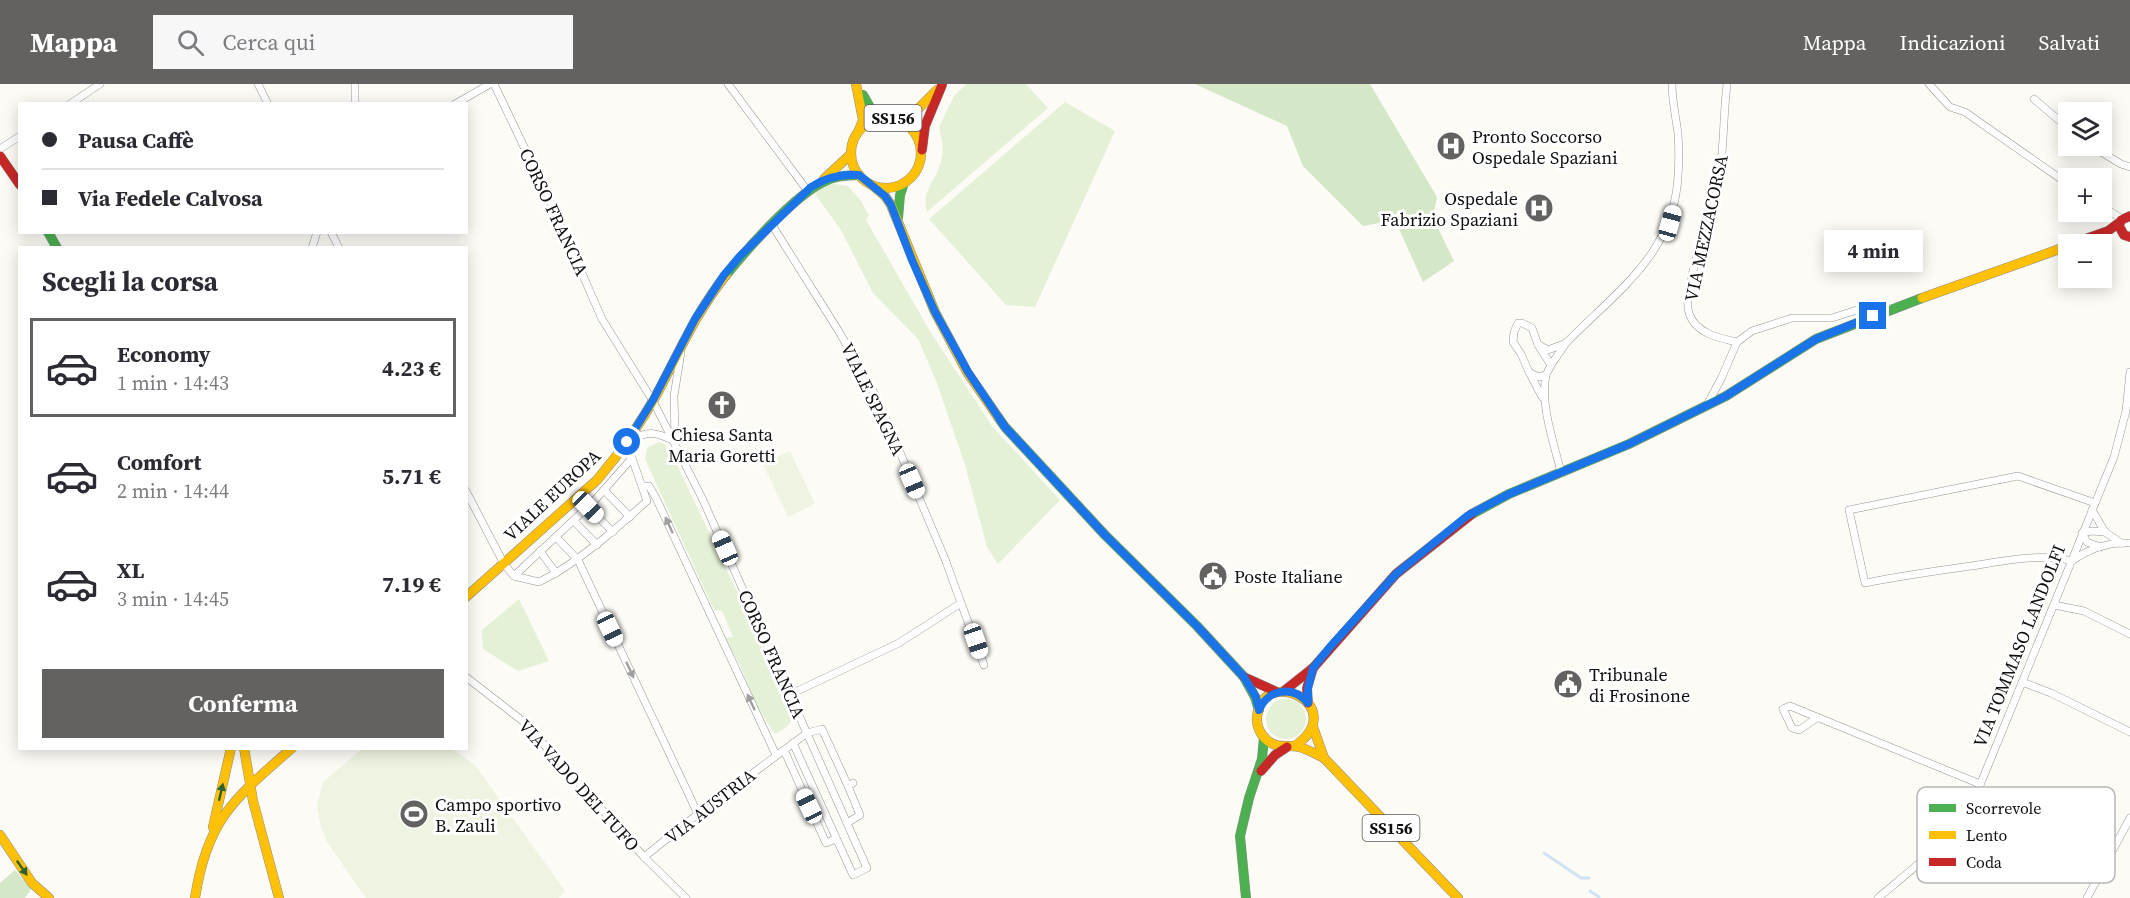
<!DOCTYPE html>
<html lang="it">
<meta charset="utf-8">
<style>
:root{--surface:#fff;--page:#f7f7f7;--text:#2b2b33;--muted:#7c7c81;--line:#e1e1e2;--accent:#636260}
body{margin:0;font-family:"Source Serif 4",serif;background:var(--page);color:var(--text);height:100vh;display:flex;flex-direction:column;font-size:22px;white-space:nowrap}
*{box-sizing:border-box;margin:0}
p{font-size:20px;color:var(--muted)}
.icon{flex:none;width:33px;height:33px;fill:none;stroke:currentColor;stroke-width:2;stroke-linecap:round;stroke-linejoin:round}
.map{position:relative;flex:1;overflow:hidden}
.panel{position:absolute;left:18px;top:162px;width:450px;height:504px;display:flex;flex-direction:column;background:var(--surface);border-radius:0px;box-shadow:0 3px 15px #0003}
.panel>*{flex:none}
.hud{position:absolute;left:18px;top:18px;width:450px;height:132px;border-radius:0px;box-shadow:0 3px 15px #0003;display:grid;align-content:center;height:132px;padding:0 24px;background:var(--surface)}
.fabs{position:absolute;left:2058px;top:18px;display:grid;gap:12px}
.fabs a{display:grid;place-items:center;width:54px;height:54px;border-radius:0px;background:var(--surface);box-shadow:0 3px 15px #0003;font-size:30px}
.end{position:absolute;width:27px;height:27px;margin:-14px;border:8px solid #1a73e8;background:#fff;box-shadow:0 0 0 3px #fff}
.from{border-radius:50%}
.bubble{position:absolute;height:42px;border-radius:0px;background:var(--surface);box-shadow:0 3px 15px #0003;font-size:20px;font-weight:700;line-height:42px;text-align:center}
.car{position:absolute;width:18px;height:36px;margin:-18px -9px;border-radius:8px;box-shadow:0 0 4px 2px #0007;background:linear-gradient(#fff 24%,#345 0 40%,#fff 0 76%,#345 0 86%,#fff 0)}
.hud b{display:flex;align-items:center;gap:21px;height:57px;font-size:22px}
.hud b+b{border-top:2px solid var(--line)}
.hud i{width:15px;height:15px;background:var(--text)}
ul{padding:0;list-style:none}
li{display:flex;align-items:center;gap:18px;height:99px;margin:0 12px 9px;padding:0 12px;border:3px solid transparent;border-radius:0px}
li div{flex:1}
li b{display:block;font-size:22px}
li em{font-style:normal;font-weight:700}
li.selected{border-color:var(--accent)}
li>.icon{width:54px;height:54px;stroke-width:1.5}
h2{padding:0 24px;font-size:27px;line-height:72px}
.button{display:flex;gap:12px;margin-top:auto;padding:12px 24px}
.button a{flex:1;height:69px;border-radius:0px;background:var(--accent);color:#fff;font-size:24px;font-weight:700;line-height:69px;text-align:center}
header{display:flex;align-items:center;gap:36px;box-sizing:border-box;height:84px;padding:0 30px;background:var(--accent);color:#fff}
header strong{font-size:28px}
nav{display:flex;gap:33px;margin-inline-start:auto;font-size:21px}
.search{width:420px;height:54px;background:var(--page);display:flex;align-items:center;gap:15px;box-sizing:border-box;padding:0 21px;border-radius:0px;color:var(--muted);font-size:22px}
.map>svg:first-child{display:block}
</style>
<header>
<strong>Mappa</strong>
<div class="search"><svg class="icon" aria-label="search" viewBox="0 0 24 24"><circle cx="10" cy="10" r="6"/><path d="M15 15l6 6"/></svg>Cerca qui</div>
<nav><a>Mappa</a><a>Indicazioni</a><a>Salvati</a></nav>
</header>
<div class="map">
<svg width="2130" height="814" viewBox="0 0 2130 814">
<rect width="100%" height="100%" fill="#fcfbf6"/>
<g fill="#e4f1d7">
<path d="M966,0H1026L1048,24L927,128C920,105 939,95 942,73C944,63 941,53 939,43L954,12Z"/>
<path d="M1065,18L1115,47L1035,223L1006,221L929,135Z"/>
<path d="M828,99L848,102L861,117L869,132L866,136L931,249L992,342L1060,416L998,480L987,463L965,381L937,299L918,255L873,209L841,146L815,110Z"/>
<path d="M659,358L664,360L671,368L794,628C792,640 786,644 775,650L756,621L740,581L725,554L733,553L722,527L714,526L645,375L647,364Z"/>
<path d="M519,515L549,577L518,587L483,565L482,546Z"/>
<circle cx="1286" cy="635" r="20"/>
</g>
<g fill="#d4e7c6">
<path d="M1195,0H1370L1437,113L1433,134L1454,177L1423,198L1395,136L1363,142L1303,82L1287,42Z"/>
<path d="M15,786L31,805L25,814H0V799Z"/>
</g>
<g fill="#eef4e1">
<path d="M790,367L815,420L788,433L763,380Z"/>
<path d="M362,665H452L475,681L565,807L559,814H366L327,758L320,740L317,721L323,698Z"/>
</g>
<g fill="none" stroke-linecap="round" stroke-linejoin="round">
<g stroke="#cee4f4" stroke-width="3">
<path d="M1544,769L1581,794H1589"/>
<path d="M1590,807L1599,813"/>
</g>
<g stroke="#969694" stroke-width="8">
<g id="street">
<path d="M258,0L268,20"/>
<path d="M355,0V20"/>
<path d="M494,0L556,130L602,235L653,317L703,416L867,784L853,791L793,659"/>
<path d="M728,0L807,106"/>
<path d="M1727,0C1722,41 1725,82 1713,122C1706,146 1682,208 1689,229C1695,249 1718,254 1737,258"/>
<path d="M1929,0L1950,23L1965,28L2068,100"/>
<path d="M2034,15L2068,44"/>
<path d="M70,20L100,0"/>
<path d="M455,20L490,0"/>
<path d="M2091,62L2121,80L2130,83"/>
<path d="M0,65L20,52"/>
<path d="M2102,122L2122,135"/>
<path d="M772,141L838,246L877,314L945,475L961,519L899,559L791,610"/>
<path d="M331,148L339,164"/>
<path d="M312,164L317,148"/>
<path d="M1518,239H1522L1532,244L1538,261L1551,281L1546,291L1538,293L1529,288L1521,270L1513,258L1514,248Z"/>
<path d="M1566,259C1617,207 1674,170 1678,92C1679,78 1679,64 1678,50C1676,33 1672,17 1672,0"/>
<path d="M1539,261L1548,266L1566,259L1551,281"/>
<path d="M1529,288L1542,313"/>
<path d="M1546,291C1540,322 1554,358 1561,389"/>
<path d="M1707,321L1721,295L1737,258L1752,247L1792,234H1832L1863,224L1879,223L1891,225"/>
<path d="M675,352L674,312L681,268"/>
<path d="M630,357C646,346 657,348 674,357"/>
<path d="M642,402H649L656,414L776,671"/>
<path d="M604,406L630,433"/>
<path d="M466,407L504,480L514,492L595,416L632,374"/>
<path d="M2095,419L2018,392L1849,426L1865,499C1900,492 1935,487 1971,482C2004,477 2039,469 2072,477C2088,465 2109,458 2130,459"/>
<path d="M588,423L613,448"/>
<path d="M2092,426L2105,448L2121,459"/>
<path d="M574,437L597,461"/>
<path d="M556,453L578,476L698,730"/>
<path d="M2100,463L2087,458L2082,449L2092,447L2105,448"/>
<path d="M540,467L556,489C590,468 618,443 647,417L632,374L625,362"/>
<path d="M514,492L539,498L556,489"/>
<path d="M961,519L984,581"/>
<path d="M2054,521L2084,527L2130,550"/>
<path d="M466,593L524,638L644,773L686,814"/>
<path d="M2022,598L2051,609L2130,648"/>
<path d="M1817,634L1799,646L1792,644L1783,625L1790,622L1980,700"/>
<path d="M784,666L826,759L836,755"/>
<path d="M847,739L860,731L848,702"/>
<path d="M644,773L698,730L807,649L822,645L848,702L853,699"/>
<path d="M1878,814C1912,785 1952,756 1974,716L2114,373L2126,327L2130,288"/>
<path d="M2087,814L2130,734"/>
</g>
</g>
<g stroke="#8d8c8a" stroke-width="10">
<g id="fast">
<path d="M863,11L871,25L881,34"/>
<path d="M898,134L900,111L904,99"/>
<path d="M48,148L57,164"/>
<path d="M726,191C748,164 792,114 823,98C834,92 846,91 859,91"/>
<path d="M998,333L1005,343L1105,451L1197,542L1244,593L1255,613L1259,626"/>
<path d="M1472,430L1509,410L1629,360L1726,312L1816,255L1922,214"/>
<path d="M1246,814L1240,752L1249,714L1262,675L1264,653"/>
</g>
</g>
<g stroke="#8d8c8a" stroke-width="10">
<g id="slow">
<path d="M856,0L863,36L859,46"/>
<path d="M893,34L913,30L937,6"/>
<circle cx="886" cy="69" r="35"/>
<path d="M824,95L851,70"/>
<path d="M872,101L885,112L891,121L935,228L967,288L998,333"/>
<path d="M1922,214L2068,162"/>
<path d="M466,513L597,396C620,369 641,339 658,308C679,268 697,227 726,191"/>
<path d="M1313,643L1324,674L1458,814"/>
<path d="M1295,662C1352,621 1261,580 1257,633C1256,642 1261,652 1268,657C1278,665 1288,660 1299,663C1307,665 1316,670 1324,674"/>
<path d="M244,664L253,717L279,814"/>
<path d="M213,743L231,664"/>
<path d="M0,751L32,799L49,814"/>
<path d="M195,814C207,735 235,714 292,664"/>
</g>
</g>
<g stroke="#8d8c8a" stroke-width="10">
<g id="jam">
<path d="M922,66L925,42L942,1"/>
<path d="M0,72L20,101"/>
<path d="M2130,132L2121,136L2119,142L2124,151L2130,153"/>
<path d="M2071,160L2108,147L2120,138"/>
<path d="M1244,593L1277,608"/>
<path d="M1284,607L1313,584L1396,490L1472,430"/>
<path d="M1308,619L1307,604L1313,584"/>
<path d="M1261,687L1275,671L1287,663"/>
</g>
</g>
<use href="#street" stroke="#fffefe" stroke-width="7"/>
<use href="#fast" stroke="#4caf50" stroke-width="9"/>
<use href="#slow" stroke="#ffc107" stroke-width="9"/>
<use href="#jam" stroke="#c62828" stroke-width="9"/>
</g>
<defs><path id="oneway-solid" d="M-6-.8H1V-3.2L6.5 0L1 3.2V.8H-6Z" transform="scale(1.5)"/></defs>
<g fill="#9f9f9f">
<use href="#oneway-solid" transform="translate(669 441) rotate(-115)"/>
<use href="#oneway-solid" transform="translate(630 586) rotate(65)"/>
<use href="#oneway-solid" transform="translate(751 618) rotate(-115)"/>
</g>
<g fill="#2e6030">
<use href="#oneway-solid" transform="translate(221 708) rotate(-77)"/>
<use href="#oneway-solid" transform="translate(22 784) rotate(55)"/>
</g>
<g fill="none" stroke-linecap="round" stroke-linejoin="round">
<path stroke="#1a73e8" stroke-width="8" d="M627,358L653,316L695,235L724,191L740,172L811,103C825,94 843,90 859,91L885,112L891,121L912,176L935,228L968,288L1005,343L1105,451L1197,542L1244,593L1256,613L1259,626C1268,605 1293,601 1308,619V604L1313,584L1330,563L1396,490L1467,432L1509,410L1629,360L1726,312L1816,255L1873,232"/>
</g>
<defs>
<g id="hospital-disc" transform="scale(1.5)"><circle r="9.5" fill="#636260" stroke="#fff"/><path d="M-5-5h3v3.5h4V-5h3V5h-3V1.5h-4V5h-3Z" fill="#fff"/></g>
<g id="church-disc" transform="scale(1.5)"><circle r="9.5" fill="#636260" stroke="#fff"/><path d="M-1.2-6h2.4v3.5h3.3v2.4h-3.3V6h-2.4V-.1h-3.3v-2.4h3.3Z" fill="#fff"/></g>
<g id="civic-disc" transform="scale(1.5)"><circle r="9.5" fill="#636260" stroke="#fff"/><path d="M-.6-6.5H3V-4.5H.6V-3L4-1V1h2V6H-6V1h2V-1L-.6-3ZM-1.2 2.5V6h2.4V2.5Z" fill="#fff"/></g>
<g id="stadium-disc" transform="scale(1.5)"><circle r="9.5" fill="#636260" stroke="#fff"/><path d="M0-5a6.5 5 0 1 0 0 10a6.5 5 0 1 0 0-10ZM-3.5-1.8h7v3.6h-7Z" fill="#fff"/></g>
</defs>
<g fill-rule="evenodd">
<use href="#hospital-disc" x="1451" y="62"/>
<use href="#hospital-disc" x="1539" y="124"/>
<use href="#church-disc" x="722" y="321"/>
<use href="#civic-disc" x="1213" y="492"/>
<use href="#civic-disc" x="1568" y="600"/>
<use href="#stadium-disc" x="414" y="730"/>
</g>
<g text-anchor="middle" dominant-baseline="central" stroke-width="6" stroke-linejoin="round" paint-order="stroke">
<g fill="#fff" stroke="#585858" stroke-width="1.5">
<rect x="864.5" y="21" width="57" height="26" rx="4.5"/>
<rect x="1362.5" y="731" width="57" height="26" rx="4.5"/>
</g>
<g font-size="16" font-weight="bold" fill="#101010">
<text x="893" y="34">SS156</text>
<text x="1391" y="744">SS156</text>
</g>
<g font-size="18" fill="#101010" stroke="#fff" text-anchor="start">
<text x="1472" y="52">Pronto Soccorso<tspan x="1472" dy="21">Ospedale Spaziani</tspan></text>
<text x="1518" y="114" text-anchor="end">Ospedale<tspan x="1518" dy="21">Fabrizio Spaziani</tspan></text>
<text x="722" y="350" text-anchor="middle">Chiesa Santa<tspan x="722" dy="21">Maria Goretti</tspan></text>
<text x="1234" y="492">Poste Italiane</text>
<text x="1589" y="590">Tribunale<tspan x="1589" dy="21">di Frosinone</tspan></text>
<text x="435" y="720">Campo sportivo<tspan x="435" dy="21">B. Zauli</tspan></text>
</g>
<g font-size="18" fill="#101010" stroke="#fff">
<text transform="translate(554 128) rotate(65)">CORSO FRANCIA</text>
<text transform="translate(1706 144) rotate(-78)">VIA MEZZACORSA</text>
<text transform="translate(873 315) rotate(64)">VIALE SPAGNA</text>
<text transform="translate(552 411) rotate(-43)">VIALE EUROPA</text>
<text transform="translate(2019 562) rotate(-68)">VIA TOMMASO LANDOLFI</text>
<text transform="translate(772 570) rotate(66)">CORSO FRANCIA</text>
<text transform="translate(579 701) rotate(48)">VIA VADO DEL TUFO</text>
<text transform="translate(710 722) rotate(-38)">VIA AUSTRIA</text>
</g>
</g>
<rect x="1917" y="703" width="198" height="96" rx="9" fill="#fff" stroke="#b7b7b7" stroke-width="1.5"/>
<rect x="1929" y="720" width="27" height="8" fill="#4caf50"/>
<rect x="1929" y="747" width="27" height="8" fill="#ffc107"/>
<rect x="1929" y="774" width="27" height="8" fill="#c62828"/>
<g font-size="16" fill="#101010">
<text x="1966" y="730">Scorrevole</text>
<text x="1966" y="757">Lento</text>
<text x="1966" y="784">Coda</text>
</g>
</svg>
<div class="fabs">
<a><svg class="icon" aria-label="layers" viewBox="0 0 24 24"><path d="M12 4l9 5-9 5-9-5zM3 14l9 5 9-5"/></svg></a>
<a>+</a>
<a>−</a>
</div>
<i class="end from" style="left:627px;top:358px"></i>
<i class="end" style="left:1873px;top:232px"></i>
<div class="bubble" style="left:1824px;top:146px;width:99px">4 min</div>
<i class="car" style="left:1670px;top:139px;rotate:15deg"></i>
<i class="car" style="left:912px;top:397px;rotate:157deg"></i>
<i class="car" style="left:588px;top:423px;rotate:136deg"></i>
<i class="car" style="left:725px;top:464px;rotate:336deg"></i>
<i class="car" style="left:610px;top:545px;rotate:155deg"></i>
<i class="car" style="left:976px;top:557px;rotate:161deg"></i>
<i class="car" style="left:809px;top:722px;rotate:335deg"></i>
<div class="hud">
<b><i class="from"></i>Pausa Caffè</b>
<b><i></i>Via Fedele Calvosa</b>
</div>
<section class="panel">
<h2>Scegli la corsa</h2>
<ul>
<li class="selected"><svg class="icon" aria-label="car" viewBox="0 0 24 24"><path d="M5 17H2v-5l4-1 3-4h7l3 4 3 1v5h-3M9 17h6M6 11h13"/><circle cx="7" cy="17" r="2"/><circle cx="17" cy="17" r="2"/></svg><div><b>Economy</b><p>1 min · 14:43</p></div><em>4.23 €</em></li>
<li><svg class="icon" aria-label="car" viewBox="0 0 24 24"><path d="M5 17H2v-5l4-1 3-4h7l3 4 3 1v5h-3M9 17h6M6 11h13"/><circle cx="7" cy="17" r="2"/><circle cx="17" cy="17" r="2"/></svg><div><b>Comfort</b><p>2 min · 14:44</p></div><em>5.71 €</em></li>
<li><svg class="icon" aria-label="car" viewBox="0 0 24 24"><path d="M5 17H2v-5l4-1 3-4h7l3 4 3 1v5h-3M9 17h6M6 11h13"/><circle cx="7" cy="17" r="2"/><circle cx="17" cy="17" r="2"/></svg><div><b>XL</b><p>3 min · 14:45</p></div><em>7.19 €</em></li>
</ul>
<div class="button"><a>Conferma</a></div>
</section>
</div>
